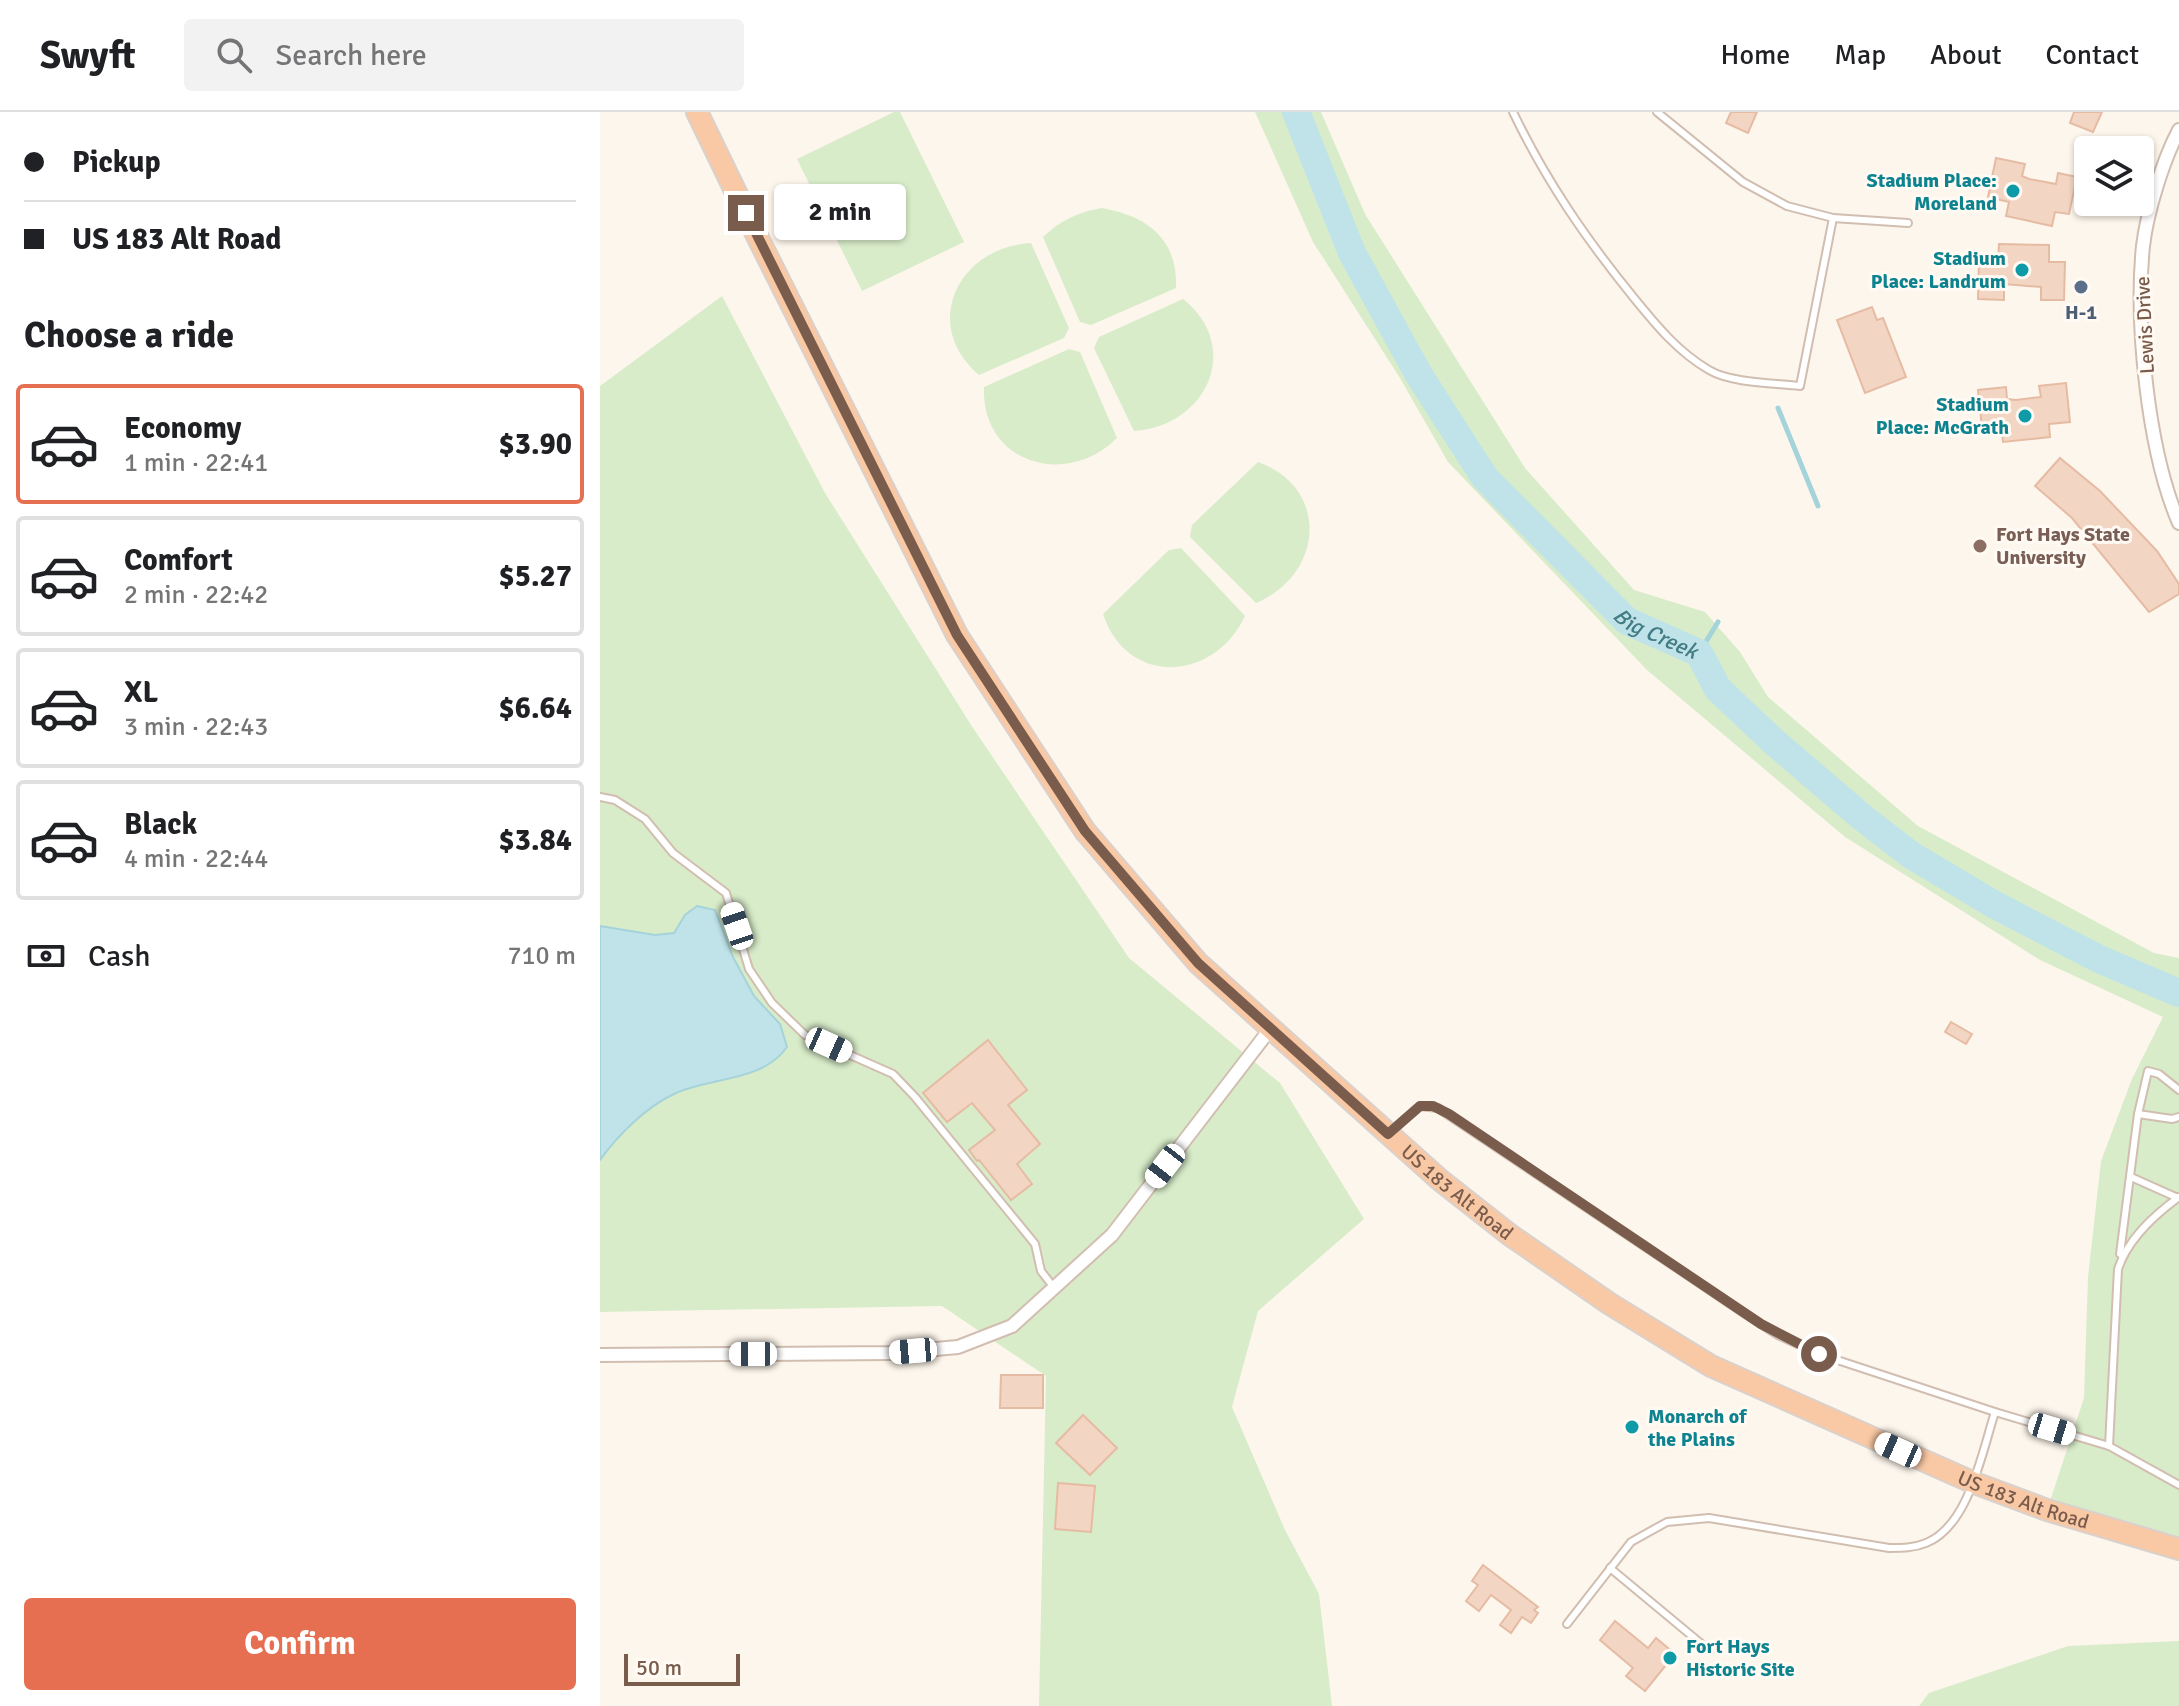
<!DOCTYPE html>
<meta charset="utf-8">
<style>
:root{--surface:#fff;--page:#f2f2f2;--text:#202124;--muted:#757577;--line:#e0e0e0;--accent:#e76f51}
body{margin:0;font-family:Signika,sans-serif;background:var(--page);color:var(--text);height:100vh;display:flex;flex-direction:column;font-size:30px;white-space:nowrap}
*{box-sizing:border-box;margin:0}
p{font-size:26px;color:var(--muted)}
.icon{flex:none;width:44px;height:44px;fill:none;stroke:currentColor;stroke-width:2;stroke-linecap:round;stroke-linejoin:round}
.map{position:relative;flex:1;overflow:hidden}
.panel{display:flex;flex-direction:column;background:var(--surface);width:600px}
.panel>*{flex:none}
.top-card{display:grid;align-content:center;height:176px;padding:0 24px;background:var(--surface)}
.buttons{position:absolute;left:1474px;top:24px;display:grid;gap:16px}
.buttons a{display:grid;place-items:center;width:80px;height:80px;border-radius:8px;background:var(--surface);box-shadow:0 2px 6px #0004;font-size:40px}
.scale{position:absolute;left:24px;bottom:20px;width:116px;box-sizing:border-box;padding-left:8px;border:4px solid #7a5c4d;border-top:0;font-size:22px;line-height:28px;white-space:nowrap;color:#7a5c4d;-webkit-text-stroke:6px #fffaf3;paint-order:stroke}
.end{position:absolute;width:36px;height:36px;margin:-18px;border:10px solid #7a5c4d;background:#fff;box-shadow:0 0 0 4px #fff}
.from{border-radius:50%}
.bubble{position:absolute;height:56px;border-radius:8px;background:var(--surface);box-shadow:0 2px 6px #0004;font-size:26px;font-weight:700;line-height:56px;text-align:center}
.car{position:absolute;width:24px;height:48px;margin:-24px -12px;border-radius:10px;box-shadow:0 0 6px 2px #0007;background:linear-gradient(#fff 24%,#345 0 40%,#fff 0 76%,#345 0 86%,#fff 0)}
.top-card b{display:flex;align-items:center;gap:28px;height:76px;font-size:30px}
.top-card b+b{border-top:2px solid var(--line)}
.top-card i{width:20px;height:20px;background:var(--text)}
ul{padding:0;list-style:none}
li{display:flex;align-items:center;gap:24px;height:120px;margin:0 16px 12px;padding:0 8px;border:4px solid var(--line);border-radius:8px}
li div{flex:1}
li b{display:block;font-size:30px}
li em{font-style:normal;font-weight:700}
li.current{border-color:var(--accent)}
li>.icon{width:72px;height:72px;stroke-width:1.5}
h2{padding:0 24px;font-size:36px;line-height:96px}
.pay{display:flex;align-items:center;gap:20px;height:88px;padding:0 24px;font-size:30px}
.pay p{margin-inline-start:auto}
.primary-button{display:flex;gap:16px;margin-top:auto;padding:16px 24px}
.primary-button a{flex:1;height:92px;border-radius:8px;background:var(--accent);color:#fff;font-size:32px;font-weight:700;line-height:92px;text-align:center}
header{display:flex;align-items:center;gap:48px;box-sizing:border-box;height:112px;padding:0 40px;background:var(--surface);border-bottom:2px solid var(--line)}
header strong{font-size:38px}
nav{display:flex;gap:44px;margin-inline-start:auto;font-size:28px}
.search{width:560px;height:72px;background:var(--page);display:flex;align-items:center;gap:20px;box-sizing:border-box;padding:0 28px;border-radius:8px;color:var(--muted);font-size:30px}
main{display:flex;flex:1;min-height:0}
.map>svg:first-child{display:block}
</style>
<header>
<strong>Swyft</strong>
<div class="search"><svg class="icon" aria-label="search" viewBox="0 0 24 24"><circle cx="10" cy="10" r="6"/><path d="M15 15l6 6"/></svg>Search here</div>
<nav><a>Home</a><a>Map</a><a>About</a><a>Contact</a></nav>
</header>
<main>
<section class="panel">
<div class="top-card">
<b><i class="from"></i>Pickup</b>
<b><i></i>US 183 Alt Road</b>
</div>
<h2>Choose a ride</h2>
<ul>
<li class="current"><svg class="icon" aria-label="car" viewBox="0 0 24 24"><path d="M5 17H2v-5l4-1 3-4h7l3 4 3 1v5h-3M9 17h6M6 11h13"/><circle cx="7" cy="17" r="2"/><circle cx="17" cy="17" r="2"/></svg><div><b>Economy</b><p>1 min · 22:41</p></div><em>$3.90</em></li>
<li><svg class="icon" aria-label="car" viewBox="0 0 24 24"><path d="M5 17H2v-5l4-1 3-4h7l3 4 3 1v5h-3M9 17h6M6 11h13"/><circle cx="7" cy="17" r="2"/><circle cx="17" cy="17" r="2"/></svg><div><b>Comfort</b><p>2 min · 22:42</p></div><em>$5.27</em></li>
<li><svg class="icon" aria-label="car" viewBox="0 0 24 24"><path d="M5 17H2v-5l4-1 3-4h7l3 4 3 1v5h-3M9 17h6M6 11h13"/><circle cx="7" cy="17" r="2"/><circle cx="17" cy="17" r="2"/></svg><div><b>XL</b><p>3 min · 22:43</p></div><em>$6.64</em></li>
<li><svg class="icon" aria-label="car" viewBox="0 0 24 24"><path d="M5 17H2v-5l4-1 3-4h7l3 4 3 1v5h-3M9 17h6M6 11h13"/><circle cx="7" cy="17" r="2"/><circle cx="17" cy="17" r="2"/></svg><div><b>Black</b><p>4 min · 22:44</p></div><em>$3.84</em></li>
</ul>
<div class="pay"><svg class="icon" aria-label="cash" viewBox="0 0 24 24"><path d="M3 7h18v10H3z"/><circle cx="12" cy="12" r="2"/></svg>Cash<p>710 m</p></div>
<div class="primary-button"><a>Confirm</a></div>
</section>
<div class="map">
<svg width="1579" height="1594" viewBox="0 0 1579 1594">
<rect width="100%" height="100%" fill="#fdf6ec"/>
<g fill="#d8ecc9">
<path d="M294,0H300L364,130L262,179L197,47Z"/>
<path d="M655,0H721L765,102L925,356L1034,478L1105,500L1140,540L1168,585L1318,714L1554,841L1579,846V1432L1447,1398L1484,1286L1488,1165L1501,1049L1532,967L1563,905L1440,848L1245,725L1047,558L848,350L800,266L713,130Z"/>
<path d="M502,96C547,104 578,127 576,176L491,213L480,210L443,125C461,108 478,100 502,96Z"/>
<path d="M431,131L469,216L464,226L379,263C320,213 358,135 431,131Z"/>
<path d="M122,184L225,381L373,616L529,846L680,971L764,1107L658,1199L632,1295L685,1418L719,1482L732,1594H439L446,1264L342,1194L0,1200V274Z"/>
<path d="M583,187C643,235 607,314 534,319L494,236L499,225Z"/>
<path d="M469,237L480,240L517,326C466,377 381,351 384,275Z"/>
<path d="M658,350C730,376 724,462 656,491L590,425L592,413Z"/>
<path d="M581,436L645,504C614,570 527,575 503,502L569,438Z"/>
<path d="M1579,1529V1594H1319L1329,1581L1468,1534Z"/>
</g>
<path fill="#bfe3e8" stroke="#a5d3da" stroke-width="2" d="M97,794L115,798L133,845L154,884L180,912L187,935C163,970 109,965 74,982C46,995 18,1023 0,1048V814L55,823L74,821L85,803Z"/>
<g fill="none" stroke-linecap="round" stroke-linejoin="round">
<g stroke="#a5d3da" stroke-width="5">
<path d="M1178,296L1218,394"/>
<path d="M1099,541L1118,510"/>
</g>
<path stroke="#bfe3e8" stroke-width="28" id="s1" d="M696,0L752,141L819,263L885,366L1027,509L1099,541L1118,577L1173,629L1263,706L1311,743L1395,793L1499,847L1579,881"/>
</g>
<g fill="#f3d5c3" stroke="#e6bba3" stroke-width="2">
<path d="M1131,0H1157L1148,21L1126,11Z"/>
<path d="M1474,0H1502L1493,20L1470,11Z"/>
<path d="M1396,46L1425,52L1422,64L1429,67L1456,72L1458,61L1477,65L1469,102L1455,100L1452,114L1406,104L1409,90L1388,85Z"/>
<path d="M1399,132L1449,133V150H1465L1464,188H1441V175L1404,172V188L1378,187L1379,147L1398,148Z"/>
<path d="M1272,195L1277,208L1283,206L1306,265L1265,281L1237,208Z"/>
<path d="M1466,271L1470,310L1449,312L1450,325L1403,330L1401,314L1382,316L1378,278L1406,275L1407,287L1416,288L1441,285L1439,274Z"/>
<path d="M1460,346L1500,379L1557,439L1579,472V482L1549,500L1472,406L1435,374Z"/>
<path d="M1351,910L1372,922L1366,932L1345,920Z"/>
<path d="M388,928L427,978L408,993L440,1032L417,1052L432,1072L411,1088L379,1048L377,1049L369,1038L395,1018L372,991L347,1010L323,981Z"/>
<path d="M401,1263H443V1296H400Z"/>
<path d="M483,1303L517,1336L490,1363L456,1331Z"/>
<path d="M458,1371L495,1374L491,1420L455,1417Z"/>
<path d="M883,1453L938,1495L934,1498L938,1501L931,1511L922,1505L911,1521L900,1513L911,1498L891,1483L879,1499L866,1489L878,1473L872,1469Z"/>
<path d="M1015,1509L1048,1536L1056,1526L1075,1542L1045,1579L1026,1564L1033,1556L1000,1528Z"/>
</g>
<g fill="none" stroke-linecap="round" stroke-linejoin="round">
<g stroke="#d1beb0" stroke-width="10">
<g id="service">
<path d="M913,0C946,69 986,127 1034,186C1056,213 1078,240 1109,258C1131,271 1173,271 1200,274L1233,106L1187,94L1143,70L1057,0"/>
<path d="M1233,106L1308,111"/>
<path d="M0,685L15,688L45,707L73,741L126,781L149,857L172,891L205,923L293,962L315,985L435,1132L441,1159L455,1177"/>
<path d="M1538,1002L1572,1007L1579,1005"/>
<path d="M790,1020L820,994L838,996L1144,1201L1178,1223L1219,1242L1395,1300L1509,1334L1579,1373"/>
<path d="M1531,1065L1578,1086"/>
<path d="M1520,1142L1538,1002L1548,959L1559,962L1579,978"/>
<path d="M1509,1334L1518,1157C1528,1127 1553,1104 1579,1085"/>
<path d="M1010,1456L1110,1539"/>
<path d="M967,1512L1031,1430L1067,1410L1109,1406L1289,1436C1302,1436 1314,1436 1326,1431C1369,1414 1382,1340 1395,1300"/>
</g>
</g>
<g stroke="#d1beb0" stroke-width="16">
<g id="minor">
<path d="M1579,18C1563,48 1547,100 1543,134C1535,212 1548,339 1579,411"/>
<path d="M0,1243L291,1241L358,1235L412,1214L512,1123L671,916"/>
</g>
</g>
<g stroke="#dad1cd" stroke-width="24">
<g id="trunk">
<path id="s2" d="M97,0L158,126L357,523L485,719L598,851L840,1068L910,1123L1010,1192L1111,1254L1372,1370L1447,1398L1579,1437"/>
</g>
</g>
<use href="#service" stroke="#fff" stroke-width="6"/>
<use href="#minor" stroke="#fff" stroke-width="12"/>
<use href="#trunk" stroke="#f9c8a4" stroke-width="20"/>
</g>
<g fill="none" stroke-linecap="round" stroke-linejoin="round">
<path stroke="#7a5c4d" stroke-width="10" d="M146,101L357,523L485,719L598,851L788,1022L820,994H833L849,1002L1161,1212L1219,1242"/>
</g>
<g fill="#0f9aa8" stroke="#fffaf3" stroke-width="3">
<circle cx="1413" cy="79" r="8"/>
<circle cx="1422" cy="158" r="8"/>
<circle cx="1425" cy="304" r="8"/>
<circle cx="1032" cy="1315" r="8"/>
<circle cx="1070" cy="1546" r="8"/>
</g>
<circle fill="#5c6f8a" stroke="#fffaf3" stroke-width="3" cx="1481" cy="175" r="8"/>
<circle fill="#8d6e63" stroke="#fffaf3" stroke-width="3" cx="1380" cy="434" r="8"/>
<g text-anchor="middle" dominant-baseline="central" stroke-width="6" stroke-linejoin="round" paint-order="stroke">
<g font-size="20" font-weight="bold" fill="#0d838f" stroke="#fffaf3" text-anchor="end">
<text x="1397" y="68">Stadium Place:<tspan x="1397" dy="23">Moreland</tspan></text>
<text x="1406" y="146">Stadium<tspan x="1406" dy="23">Place: Landrum</tspan></text>
<text x="1409" y="292">Stadium<tspan x="1409" dy="23">Place: McGrath</tspan></text>
<text x="1048" y="1304" text-anchor="start">Monarch of<tspan x="1048" dy="23">the Plains</tspan></text>
<text x="1086" y="1534" text-anchor="start">Fort Hays<tspan x="1086" dy="23">Historic Site</tspan></text>
</g>
<g font-size="20" font-weight="bold" fill="#4e5e75" stroke="#fffaf3">
<text x="1481" y="200">H-1</text>
</g>
<g font-size="20" fill="#7a5c4d" stroke="#fffaf3">
<text transform="translate(1545 213) rotate(-93)">Lewis Drive</text>
<text stroke="none"><textPath href="#s2" startOffset="1338">US 183 Alt Road</textPath></text>
<text stroke="none"><textPath href="#s2" startOffset="1986">US 183 Alt Road</textPath></text>
</g>
<g font-size="20" font-weight="bold" fill="#785e54" stroke="#fffaf3" text-anchor="start">
<text x="1396" y="422">Fort Hays State<tspan x="1396" dy="23">University</tspan></text>
</g>
<g font-size="22" font-style="italic" fill="#437c86" stroke="#fffaf3">
<text stroke="none"><textPath href="#s1" startOffset="646">Big Creek</textPath></text>
</g>
</g>
</svg>
<div class="buttons">
<a><svg class="icon" aria-label="layers" viewBox="0 0 24 24"><path d="M12 4l9 5-9 5-9-5zM3 14l9 5 9-5"/></svg></a>
</div>
<div class="scale">50 m</div>
<i class="end from" style="left:1219px;top:1242px"></i>
<i class="end" style="left:146px;top:101px"></i>
<div class="bubble" style="left:174px;top:72px;width:132px">2 min</div>
<i class="car" style="left:137px;top:814px;rotate:341deg"></i>
<i class="car" style="left:229px;top:933px;rotate:114deg"></i>
<i class="car" style="left:565px;top:1054px;rotate:218deg"></i>
<i class="car" style="left:313px;top:1239px;rotate:265deg"></i>
<i class="car" style="left:153px;top:1242px;rotate:270deg"></i>
<i class="car" style="left:1452px;top:1317px;rotate:107deg"></i>
<i class="car" style="left:1298px;top:1338px;rotate:294deg"></i>
</div>
</main>
